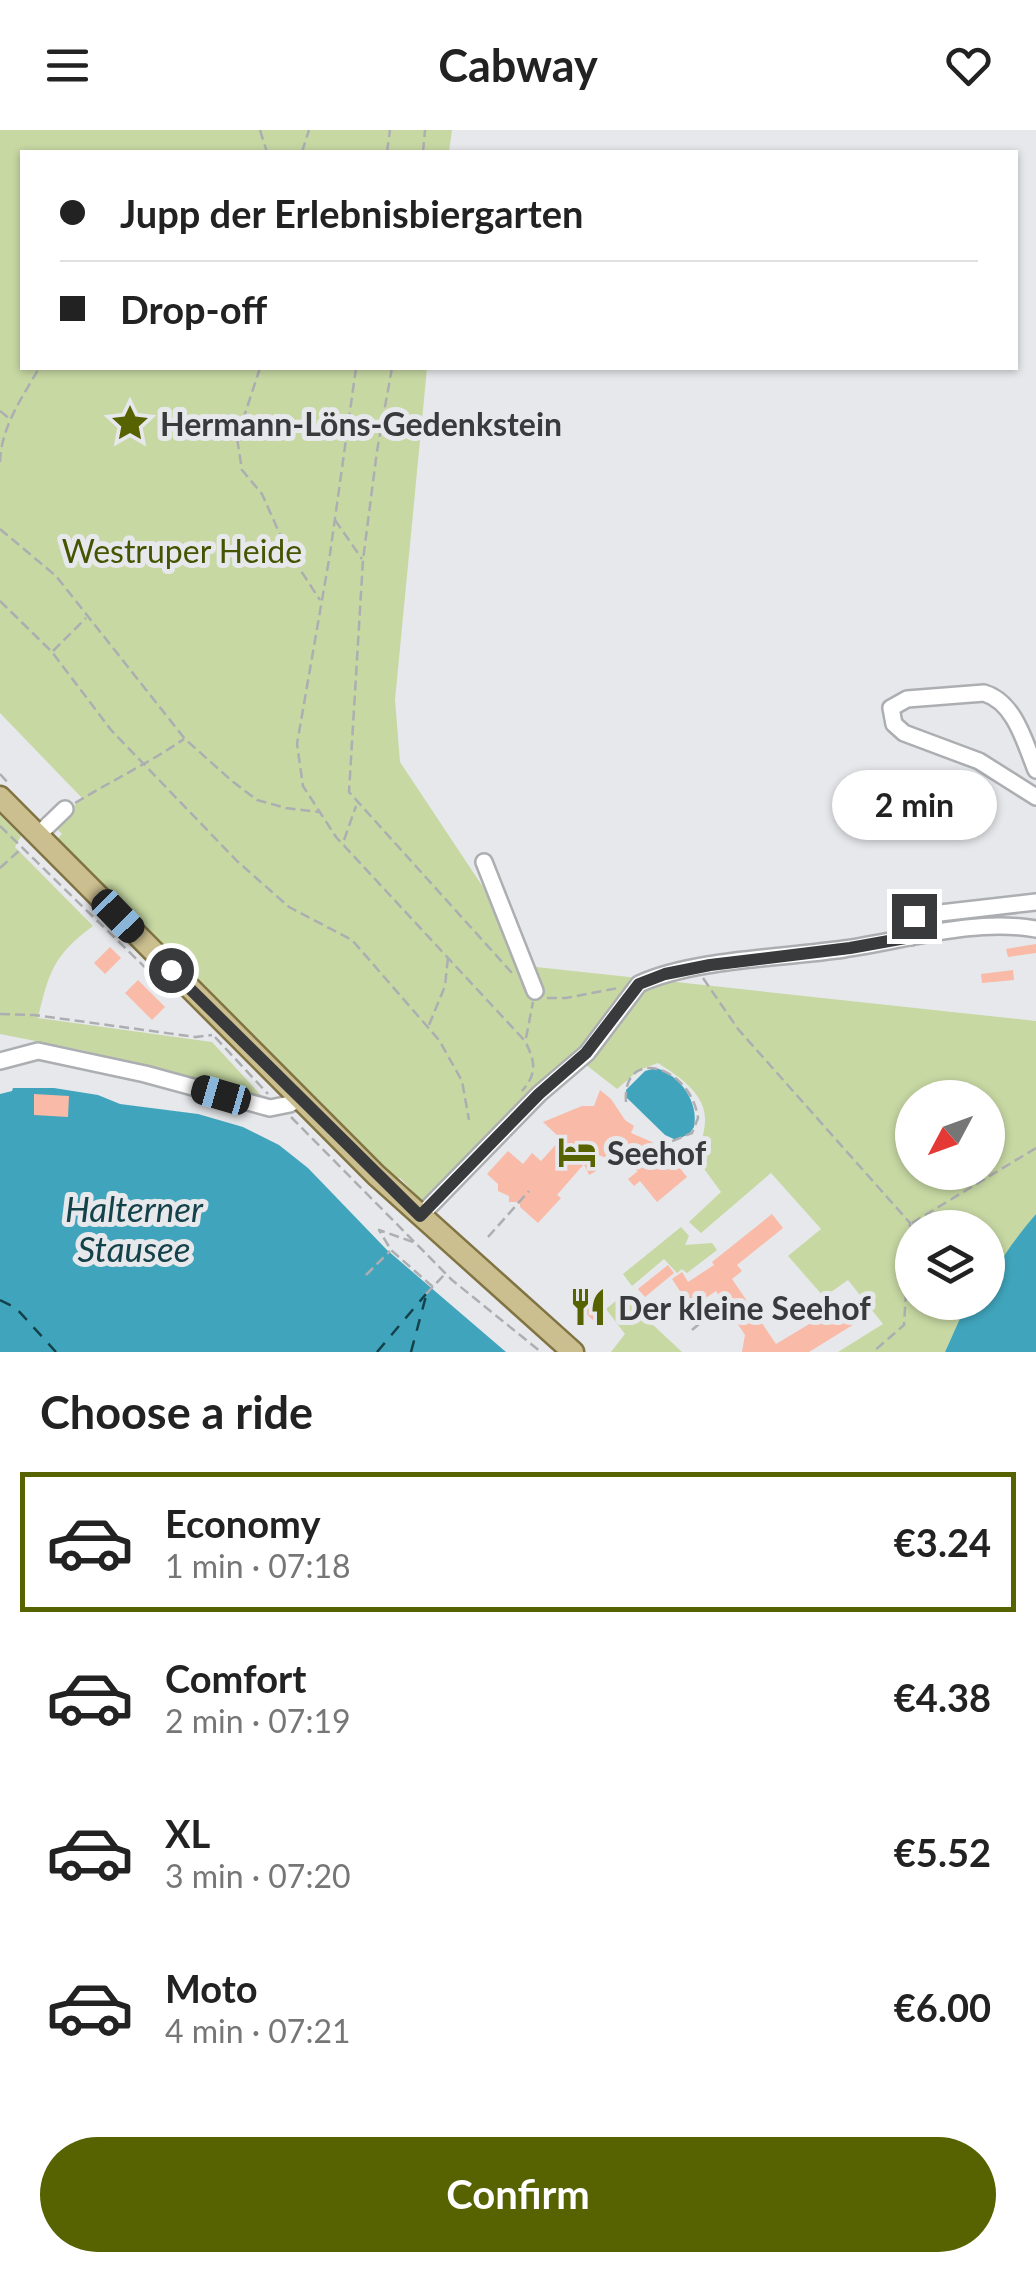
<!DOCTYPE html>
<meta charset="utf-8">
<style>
:root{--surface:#fff;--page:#f2f2f2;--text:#222;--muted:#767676;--line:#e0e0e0;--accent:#576200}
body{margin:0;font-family:Lato,sans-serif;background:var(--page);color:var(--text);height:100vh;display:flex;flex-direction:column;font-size:38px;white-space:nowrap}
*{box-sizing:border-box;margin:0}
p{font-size:32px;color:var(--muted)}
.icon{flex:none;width:55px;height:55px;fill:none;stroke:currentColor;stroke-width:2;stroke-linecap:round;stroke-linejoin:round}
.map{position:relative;height:1222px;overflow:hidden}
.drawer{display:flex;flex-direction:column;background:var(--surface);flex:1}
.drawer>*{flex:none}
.hud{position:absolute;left:20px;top:20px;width:998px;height:220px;border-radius:0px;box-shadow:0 2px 8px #0004;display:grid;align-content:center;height:220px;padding:0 40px;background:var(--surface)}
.needle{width:65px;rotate:229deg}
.controls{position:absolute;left:895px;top:950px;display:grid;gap:20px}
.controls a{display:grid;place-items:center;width:110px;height:110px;border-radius:50%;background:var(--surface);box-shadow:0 2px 8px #0004;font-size:50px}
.end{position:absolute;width:45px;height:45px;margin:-22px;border:12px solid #393a3c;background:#fff;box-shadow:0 0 0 5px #fff}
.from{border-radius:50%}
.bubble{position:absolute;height:70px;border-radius:35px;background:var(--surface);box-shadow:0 2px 8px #0004;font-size:32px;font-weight:700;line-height:70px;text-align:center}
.car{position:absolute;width:30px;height:60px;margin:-30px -15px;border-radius:12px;box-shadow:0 0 8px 2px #0007;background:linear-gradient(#222 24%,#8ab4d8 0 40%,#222 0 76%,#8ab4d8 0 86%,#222 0)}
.hud b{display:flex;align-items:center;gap:35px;height:95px;font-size:38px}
.hud b+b{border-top:2px solid var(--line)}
.hud i{width:25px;height:25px;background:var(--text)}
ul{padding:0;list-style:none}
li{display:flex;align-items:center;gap:30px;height:140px;margin:0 20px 15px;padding:0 20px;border:5px solid transparent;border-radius:0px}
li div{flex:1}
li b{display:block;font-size:38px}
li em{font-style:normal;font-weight:700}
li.current{border-color:var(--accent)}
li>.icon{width:90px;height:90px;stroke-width:1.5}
h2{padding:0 40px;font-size:45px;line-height:120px}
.cta{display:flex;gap:20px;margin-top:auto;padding:20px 40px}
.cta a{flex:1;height:115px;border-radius:60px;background:var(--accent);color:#fff;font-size:40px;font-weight:700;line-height:115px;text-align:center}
header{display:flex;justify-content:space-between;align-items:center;height:130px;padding:0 40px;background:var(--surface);font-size:45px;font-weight:700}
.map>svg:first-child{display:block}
</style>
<header><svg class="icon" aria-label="menu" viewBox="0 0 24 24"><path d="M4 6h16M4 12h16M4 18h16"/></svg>Cabway<svg class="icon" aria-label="heart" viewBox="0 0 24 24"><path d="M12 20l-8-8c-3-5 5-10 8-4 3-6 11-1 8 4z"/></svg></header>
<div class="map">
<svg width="1036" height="1222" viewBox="0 0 1036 1222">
<rect width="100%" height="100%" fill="#e6e8eb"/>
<g fill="#c7d8a3" fill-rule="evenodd">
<path d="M0,0H452L449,22H22V238H427L395,570L400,632L536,837L1036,891V1084L1015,1110L988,1157V1098H912V1172L973,1173L962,1184L945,1222H838L883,1194L848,1150L824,1167L788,1126L821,1099L771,1043L701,1103L689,1092L721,1062L699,1032C699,1018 704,1006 705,992C707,964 678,946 658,933L639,940L617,959L576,927L543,950L424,1073L400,1048H394L55,711L62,704L54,696L82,668L0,583ZM912,968H988V1042H912Z"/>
<path d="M0,685L21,706L15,717L93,796C54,825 49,841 38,888L212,912L269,974L86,921L0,904Z"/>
<path d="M681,1097L689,1106L685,1115L712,1113L717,1120L687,1143L682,1139L677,1143L664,1129L632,1156L623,1144Z"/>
<path d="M622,1166L682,1222H611L625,1204L606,1179Z"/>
</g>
<g fill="#40a5bc">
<path d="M656,938C680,945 699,972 694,997L689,1004L676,1010L665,1005L627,968L626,960L645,941Z"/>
<path d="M13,958H54L98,965L120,974L198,984L243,997L279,1015L308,1038L387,1120L506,1222H0V964L12,961Z"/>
<path d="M1036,1084V1222H945L962,1184L973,1173L988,1172C988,1141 1016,1108 1036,1084Z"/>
</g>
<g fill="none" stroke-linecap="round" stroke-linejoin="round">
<g stroke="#14424b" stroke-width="2.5" stroke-dasharray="12 10" stroke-linecap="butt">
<path d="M0,1170L16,1178L56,1222"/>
<path d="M377,1222L426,1164"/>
<path d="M411,1222L426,1166"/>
</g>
</g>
<g fill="#f9baa8">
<path d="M903,779L901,797L888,800L887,783Z"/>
<path d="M1036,814V823L1008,827L1006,819Z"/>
<path d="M110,817L121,828L105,844L94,833Z"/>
<path d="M1013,840L1014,850L982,853L981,844Z"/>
<path d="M138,850L165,877L152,890L125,863Z"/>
<path d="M600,960L611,969L625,990L634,996L631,1003L652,1012L660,1021L664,1018L687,1047L657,1072L640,1051L634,1056L628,1049L638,1041L584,1019L598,1040L589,1045L584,1034L557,1065L561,1068L538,1093L520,1077V1072H509V1066L498,1061V1054L487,1044L508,1021L523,1034L532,1023L541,1031L561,1009L543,992L582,976H594Z"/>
<path d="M34,964L69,966L68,987L34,985Z"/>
<path d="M772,1084L783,1098L737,1135L742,1141L732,1149L776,1214L851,1169L864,1188L809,1222H742L745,1205L716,1161L691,1178L672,1149L682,1142L688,1152L714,1135L712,1132Z"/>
<path d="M668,1135L674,1143L645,1167L638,1159Z"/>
<path d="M580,1164L602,1181L594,1191L573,1172Z"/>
</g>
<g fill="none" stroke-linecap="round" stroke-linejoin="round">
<g stroke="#acaeb1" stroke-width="20">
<g id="minor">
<path d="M1036,640C1025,613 1015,572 984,563L907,569L891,578L894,594L904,603L979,631L1036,667"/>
<path d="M38,705L65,679"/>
<path d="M484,732L535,861"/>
<path d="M911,807L914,786L1036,772"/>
<path d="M0,931L38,921L145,944L270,978L290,974L298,969"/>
<path d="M420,1086L539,964L587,923L639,854C693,829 783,828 844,819C907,810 973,788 1036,799"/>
</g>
</g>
<g stroke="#827442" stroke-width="25">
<path id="major" d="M0,667L376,1045L573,1222"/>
</g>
<g stroke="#adaeb1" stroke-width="2.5" stroke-dasharray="10 5" stroke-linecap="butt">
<path d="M260,0L267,22"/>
<path d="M302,22L309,0"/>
<path d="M387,22L390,0"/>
<path d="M423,22L425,0"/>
<path d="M260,238L237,308L242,340L262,364L286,418L320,470"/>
<path d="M356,238L330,424L297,614L303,656L336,707L525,911C535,931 538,943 522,961"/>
<path d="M392,238L377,321L363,430L349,662L512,843"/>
<path d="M0,281L10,289"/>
<path d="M0,332C1,297 22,268 39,238"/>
<path d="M335,390L362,429"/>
<path d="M0,399L56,446L185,609L232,651L257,670L286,678L319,682"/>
<path d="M0,471L52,522L111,600L237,731L289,777L352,810L439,910L462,951L469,990"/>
<path d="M53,521L86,488"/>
<path d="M0,644L9,654"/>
<path d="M75,673C111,651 149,633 184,609"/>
<path d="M0,696L160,852"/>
<path d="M344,710L356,676"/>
<path d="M0,738L21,719"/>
<path d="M703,848L738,899L910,1093L904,1195L873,1222"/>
<path d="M547,868H566L618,858"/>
<path d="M0,884L34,885L196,907L212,905"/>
<path d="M429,895L445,856L448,827"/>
<path d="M215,907L268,964"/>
<path d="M526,908L533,872"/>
<path d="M626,972C622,915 691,936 698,988L692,1003L670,1012"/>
<path d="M291,987L452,1150L541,1222"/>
<path d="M912,1093L1036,1018"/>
<path d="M488,1107L529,1061"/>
<path d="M413,1112L379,1100L391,1120L433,1157"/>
<path d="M366,1145L390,1121"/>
<path d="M426,1164L445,1144"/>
<path d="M692,1200L699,1194L692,1181L701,1178L715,1190L718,1179L725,1189"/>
</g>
<use href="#minor" stroke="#fff" stroke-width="15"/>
<use href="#major" stroke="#cbbf90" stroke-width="20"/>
</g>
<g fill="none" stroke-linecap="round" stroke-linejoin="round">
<path stroke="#393a3c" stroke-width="12" d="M171,840L420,1086L539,964L586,923L639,854L665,844L710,835L850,818L911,807L914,786"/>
</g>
<defs>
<g id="sight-bare" transform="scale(3)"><path d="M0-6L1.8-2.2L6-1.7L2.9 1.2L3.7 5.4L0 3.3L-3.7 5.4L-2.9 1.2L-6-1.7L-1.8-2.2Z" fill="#576200" stroke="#e6e8eb" stroke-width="2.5" paint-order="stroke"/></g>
<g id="hotel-bare" transform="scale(3)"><path d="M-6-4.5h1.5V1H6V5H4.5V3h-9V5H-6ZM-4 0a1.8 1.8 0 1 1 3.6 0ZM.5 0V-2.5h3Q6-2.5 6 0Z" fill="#576200" stroke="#e6e8eb" stroke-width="2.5" paint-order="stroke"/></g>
<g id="restaurant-bare" transform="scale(3)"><path d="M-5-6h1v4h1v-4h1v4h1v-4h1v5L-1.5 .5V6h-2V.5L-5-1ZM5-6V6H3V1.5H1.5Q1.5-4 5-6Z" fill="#576200" stroke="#e6e8eb" stroke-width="2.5" paint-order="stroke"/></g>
</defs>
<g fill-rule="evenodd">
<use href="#sight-bare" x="130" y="293"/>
<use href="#hotel-bare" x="577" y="1022"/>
<use href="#restaurant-bare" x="588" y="1177"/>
</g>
<g text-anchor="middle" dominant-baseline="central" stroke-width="10" stroke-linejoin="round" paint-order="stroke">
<g font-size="32" font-weight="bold" fill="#393a3c" stroke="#e6e8eb" text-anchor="start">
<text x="160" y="293">Hermann-Löns-Gedenkstein</text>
<text x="607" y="1022">Seehof</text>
<text x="618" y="1177">Der kleine Seehof</text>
</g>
<g font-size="32" fill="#435501" stroke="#e6e8eb">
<text x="182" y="420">Westruper Heide</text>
</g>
<g font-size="35" font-style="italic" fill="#14424b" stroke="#e6e8eb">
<text x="134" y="1078">Halterner<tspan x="134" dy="40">Stausee</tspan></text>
</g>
</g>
</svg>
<div class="controls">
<a><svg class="needle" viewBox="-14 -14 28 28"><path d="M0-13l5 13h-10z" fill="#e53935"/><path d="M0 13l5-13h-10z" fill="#767676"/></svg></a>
<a><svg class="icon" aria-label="layers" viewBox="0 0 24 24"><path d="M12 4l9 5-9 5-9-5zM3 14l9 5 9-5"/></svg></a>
</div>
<i class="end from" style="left:171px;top:840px"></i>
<i class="end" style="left:914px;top:786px"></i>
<div class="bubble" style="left:832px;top:640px;width:165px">2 min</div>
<i class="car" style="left:118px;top:786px;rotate:136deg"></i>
<i class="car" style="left:221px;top:965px;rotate:286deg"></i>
<div class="hud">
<b><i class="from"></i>Jupp der Erlebnisbiergarten</b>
<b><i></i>Drop-off</b>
</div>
</div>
<section class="drawer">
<h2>Choose a ride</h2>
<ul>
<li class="current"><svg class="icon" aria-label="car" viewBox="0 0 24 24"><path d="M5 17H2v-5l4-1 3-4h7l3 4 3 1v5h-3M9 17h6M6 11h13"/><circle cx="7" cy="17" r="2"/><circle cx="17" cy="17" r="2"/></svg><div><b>Economy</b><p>1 min · 07:18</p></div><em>€3.24</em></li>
<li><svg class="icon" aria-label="car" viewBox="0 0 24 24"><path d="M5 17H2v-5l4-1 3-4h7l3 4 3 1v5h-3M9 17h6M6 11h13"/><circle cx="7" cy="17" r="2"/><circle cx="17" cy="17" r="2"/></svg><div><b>Comfort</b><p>2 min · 07:19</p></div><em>€4.38</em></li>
<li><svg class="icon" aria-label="car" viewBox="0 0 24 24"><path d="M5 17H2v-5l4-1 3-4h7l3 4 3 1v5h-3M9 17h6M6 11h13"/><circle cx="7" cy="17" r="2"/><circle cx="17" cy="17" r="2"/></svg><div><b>XL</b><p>3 min · 07:20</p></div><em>€5.52</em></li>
<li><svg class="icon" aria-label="car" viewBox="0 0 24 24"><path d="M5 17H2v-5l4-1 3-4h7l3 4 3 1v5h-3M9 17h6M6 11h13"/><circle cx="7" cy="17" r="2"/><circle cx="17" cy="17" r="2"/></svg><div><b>Moto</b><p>4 min · 07:21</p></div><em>€6.00</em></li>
</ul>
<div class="cta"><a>Confirm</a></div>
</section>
